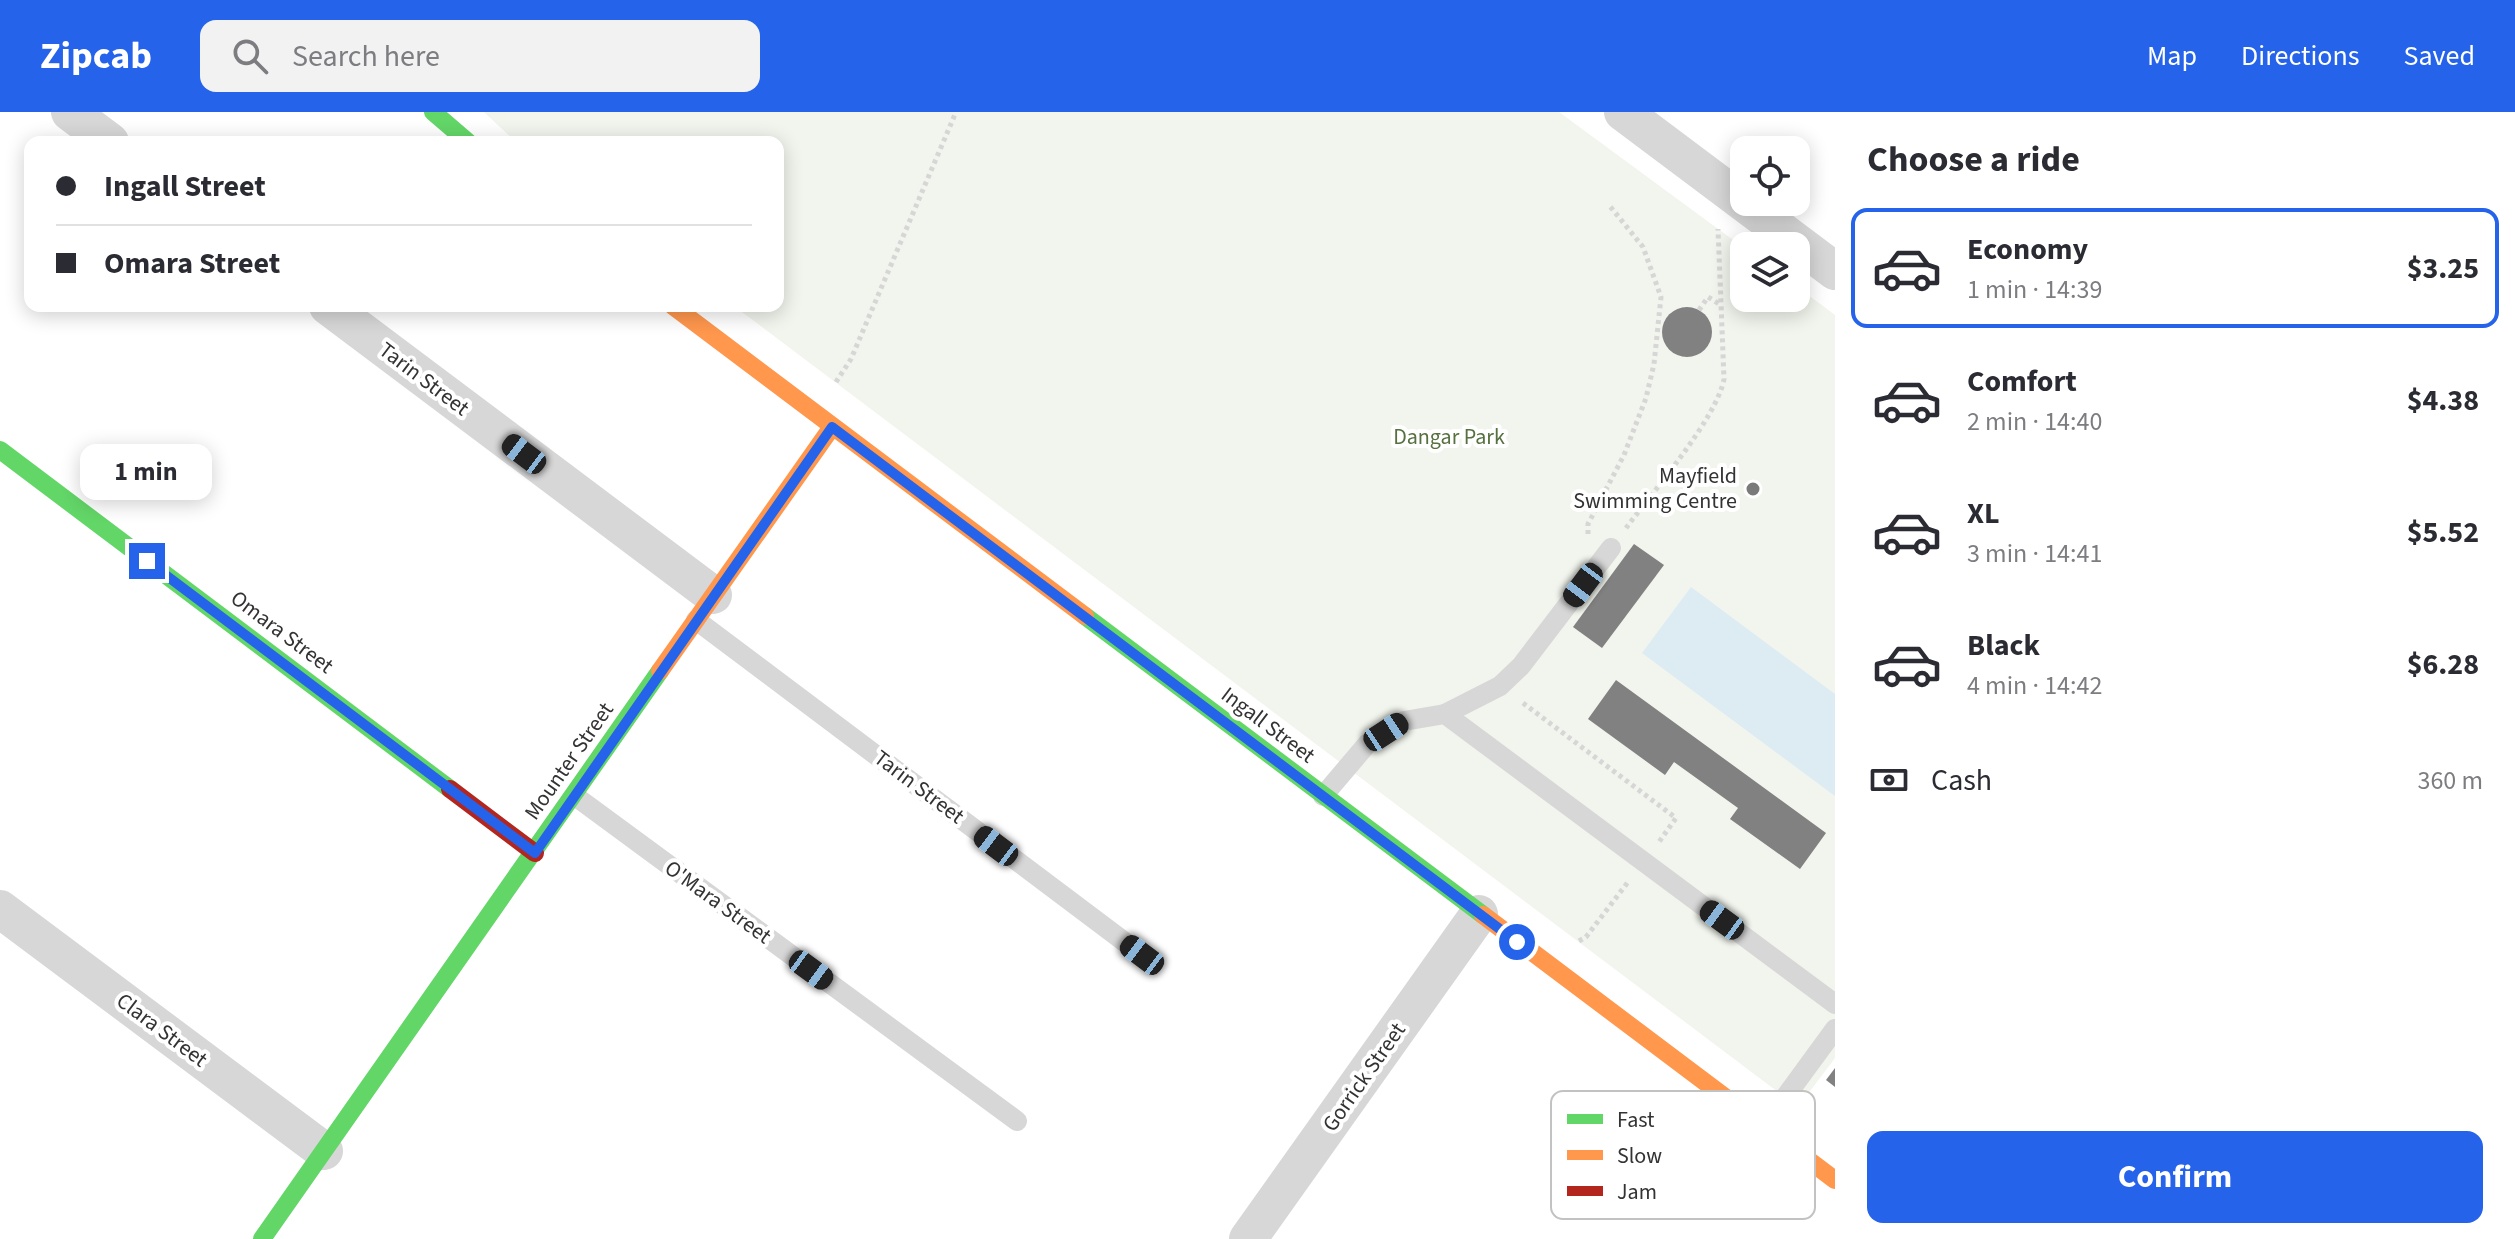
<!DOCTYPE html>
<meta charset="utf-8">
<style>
:root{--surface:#fff;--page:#f2f2f3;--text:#2b2b33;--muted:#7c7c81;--line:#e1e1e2;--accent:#2563eb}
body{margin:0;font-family:"Source Sans 3",sans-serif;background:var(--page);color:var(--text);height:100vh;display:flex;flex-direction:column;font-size:30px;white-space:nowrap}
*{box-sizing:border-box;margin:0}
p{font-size:26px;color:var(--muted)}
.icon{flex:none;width:44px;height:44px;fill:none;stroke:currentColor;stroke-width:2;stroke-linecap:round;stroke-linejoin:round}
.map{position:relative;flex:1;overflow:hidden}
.sheet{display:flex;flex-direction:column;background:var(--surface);width:680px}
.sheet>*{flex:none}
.hud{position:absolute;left:24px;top:24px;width:760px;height:176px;border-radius:16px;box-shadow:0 4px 20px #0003;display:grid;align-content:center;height:176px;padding:0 32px;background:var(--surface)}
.buttons{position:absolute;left:1730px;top:24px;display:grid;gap:16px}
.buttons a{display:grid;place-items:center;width:80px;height:80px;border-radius:16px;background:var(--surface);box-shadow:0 4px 20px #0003;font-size:40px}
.end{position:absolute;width:36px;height:36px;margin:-18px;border:10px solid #2563eb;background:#fff;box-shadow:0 0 0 4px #fff}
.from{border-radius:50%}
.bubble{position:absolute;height:56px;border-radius:16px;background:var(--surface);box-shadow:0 4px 20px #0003;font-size:26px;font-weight:700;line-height:56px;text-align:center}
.car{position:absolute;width:24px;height:48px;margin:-24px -12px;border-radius:10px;box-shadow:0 0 6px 2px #0007;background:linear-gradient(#222 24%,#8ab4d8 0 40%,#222 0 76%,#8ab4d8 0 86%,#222 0)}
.hud b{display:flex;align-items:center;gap:28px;height:76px;font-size:30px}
.hud b+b{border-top:2px solid var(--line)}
.hud i{width:20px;height:20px;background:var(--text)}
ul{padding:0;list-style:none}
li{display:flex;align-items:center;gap:24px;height:120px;margin:0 16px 12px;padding:0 16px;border:4px solid transparent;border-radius:16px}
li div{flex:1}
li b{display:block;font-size:30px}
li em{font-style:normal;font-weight:700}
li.active{border-color:var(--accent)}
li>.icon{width:72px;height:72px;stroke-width:1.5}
h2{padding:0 32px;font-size:36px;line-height:96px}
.pay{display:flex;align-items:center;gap:20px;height:88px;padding:0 32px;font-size:30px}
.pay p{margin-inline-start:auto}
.button{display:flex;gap:16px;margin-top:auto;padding:16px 32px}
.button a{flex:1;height:92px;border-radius:16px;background:var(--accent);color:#fff;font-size:32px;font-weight:700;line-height:92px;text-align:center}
header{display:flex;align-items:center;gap:48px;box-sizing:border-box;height:112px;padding:0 40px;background:var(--accent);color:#fff}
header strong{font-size:38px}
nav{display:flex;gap:44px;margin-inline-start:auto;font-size:28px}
.search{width:560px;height:72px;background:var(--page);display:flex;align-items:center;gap:20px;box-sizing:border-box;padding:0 28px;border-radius:16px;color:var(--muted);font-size:30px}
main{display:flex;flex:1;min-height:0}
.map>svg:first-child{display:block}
</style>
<header>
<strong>Zipcab</strong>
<div class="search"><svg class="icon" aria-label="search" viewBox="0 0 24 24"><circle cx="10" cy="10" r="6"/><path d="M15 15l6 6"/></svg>Search here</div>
<nav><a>Map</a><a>Directions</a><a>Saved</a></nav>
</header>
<main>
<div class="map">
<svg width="1835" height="1127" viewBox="0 0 1835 1127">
<rect width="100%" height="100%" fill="#fff"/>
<path fill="#f1f5ed" d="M484,0H1559L1744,136V186H1796V174L1835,203V946L1798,995L734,194H778V30H516Z"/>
<path fill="#ddebf3" d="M1691,475L1835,582V684L1642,541Z"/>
<g fill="#818181">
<circle cx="1687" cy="220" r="25"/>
<path d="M1634,432L1664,453L1602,536L1573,515Z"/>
<path d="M1616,568L1826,721L1800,757L1730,707L1738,696L1674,650L1665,663L1588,607Z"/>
<path d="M1835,956V975L1826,968Z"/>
</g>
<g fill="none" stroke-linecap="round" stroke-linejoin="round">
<g stroke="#d6d6d6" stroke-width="5" stroke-dasharray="4 4" stroke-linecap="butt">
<path d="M1699,198L1708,185L1721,193"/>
<path d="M836,270L851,247L956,0"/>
<path d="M1626,416C1652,381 1717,306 1724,267L1718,117"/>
<path d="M1588,422V412L1624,343L1646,286L1654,252L1661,185L1643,135L1609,93"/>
<path d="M1523,591L1676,706L1659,730"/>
<path d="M1579,829L1586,825L1628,770"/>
</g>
<g stroke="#d7d7d7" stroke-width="20">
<path d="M696,508L1142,843"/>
<path d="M1445,602L1500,574L1521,554L1611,436"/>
<path d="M575,684L1017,1009"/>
<path d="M1323,684L1368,631L1404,609L1445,602L1835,892"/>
<path d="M1764,1014L1835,917"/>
</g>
<g stroke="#d7d7d7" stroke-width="38">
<path d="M70,0L110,30"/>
<path d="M1623,0L1835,159"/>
<path d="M328,194L713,483"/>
<path d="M0,797L324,1039"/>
<path d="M1248,1127L1479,802"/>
</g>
<g stroke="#63d668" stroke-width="18">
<path d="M433,0L468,30"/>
<path d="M0,338L450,677"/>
<path d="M1085,504L1483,803"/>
<path d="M262,1127L660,559"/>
</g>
<g stroke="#ff974d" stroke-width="18">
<path d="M673,194L1085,504"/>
<path d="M660,559L832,315"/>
<path d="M1483,803L1835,1068"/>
</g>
<path stroke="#b3261e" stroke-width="18" d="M450,677L535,741"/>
</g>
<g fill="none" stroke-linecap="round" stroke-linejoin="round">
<path stroke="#2563eb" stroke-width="10" d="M147,449L535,741L832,315L1517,830"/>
</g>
<circle fill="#7a7a7a" stroke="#fff" stroke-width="3" cx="1753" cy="377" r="8"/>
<g text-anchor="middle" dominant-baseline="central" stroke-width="8" stroke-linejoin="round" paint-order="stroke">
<g font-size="22" fill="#333" stroke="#fff">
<text transform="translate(424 267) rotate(37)">Tarin Street</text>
<text transform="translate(282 520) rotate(37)">Omara Street</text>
<text transform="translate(1268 613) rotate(37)">Ingall Street</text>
<text transform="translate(569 649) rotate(-55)">Mounter Street</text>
<text transform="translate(919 675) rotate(37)">Tarin Street</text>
<text transform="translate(718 790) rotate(36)">O'Mara Street</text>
<text transform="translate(162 918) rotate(37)">Clara Street</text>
<text transform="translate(1364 965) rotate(-55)">Gorrick Street</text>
</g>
<g font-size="22" fill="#56703f" stroke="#fff">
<text x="1449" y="325">Dangar Park</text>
</g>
<g font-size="22" fill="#333" stroke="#fff" text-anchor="end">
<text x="1737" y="364">Mayfield<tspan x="1737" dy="25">Swimming Centre</tspan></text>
</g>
</g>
<rect x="1551" y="979" width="264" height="128" rx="12" fill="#fff" stroke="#c2c2c2" stroke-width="2"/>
<rect x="1567" y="1002" width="36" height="10" fill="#63d668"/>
<rect x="1567" y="1038" width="36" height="10" fill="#ff974d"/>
<rect x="1567" y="1074" width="36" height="10" fill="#b3261e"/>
<g font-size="22" fill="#333">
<text x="1617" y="1015">Fast</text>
<text x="1617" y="1051">Slow</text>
<text x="1617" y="1087">Jam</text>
</g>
</svg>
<div class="buttons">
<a><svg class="icon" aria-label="locate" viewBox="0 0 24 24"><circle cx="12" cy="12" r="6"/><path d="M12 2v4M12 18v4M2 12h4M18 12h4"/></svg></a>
<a><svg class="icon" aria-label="layers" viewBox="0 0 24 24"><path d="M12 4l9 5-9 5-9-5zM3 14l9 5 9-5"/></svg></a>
</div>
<i class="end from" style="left:1517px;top:830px"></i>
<i class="end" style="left:147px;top:449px"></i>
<div class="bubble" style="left:80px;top:332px;width:132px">1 min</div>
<i class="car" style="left:524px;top:342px;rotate:307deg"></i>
<i class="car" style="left:1583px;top:473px;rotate:217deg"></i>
<i class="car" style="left:1386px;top:620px;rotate:57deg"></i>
<i class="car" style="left:996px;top:734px;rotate:307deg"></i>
<i class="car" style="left:1722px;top:808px;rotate:306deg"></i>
<i class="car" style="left:1142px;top:843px;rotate:307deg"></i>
<i class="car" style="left:811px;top:858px;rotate:126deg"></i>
<div class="hud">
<b><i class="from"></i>Ingall Street</b>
<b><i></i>Omara Street</b>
</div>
</div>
<section class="sheet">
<h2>Choose a ride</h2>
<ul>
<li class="active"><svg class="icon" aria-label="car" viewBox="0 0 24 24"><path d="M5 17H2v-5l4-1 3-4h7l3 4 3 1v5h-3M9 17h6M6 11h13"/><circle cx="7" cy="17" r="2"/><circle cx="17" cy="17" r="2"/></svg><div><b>Economy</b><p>1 min · 14:39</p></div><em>$3.25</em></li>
<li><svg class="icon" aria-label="car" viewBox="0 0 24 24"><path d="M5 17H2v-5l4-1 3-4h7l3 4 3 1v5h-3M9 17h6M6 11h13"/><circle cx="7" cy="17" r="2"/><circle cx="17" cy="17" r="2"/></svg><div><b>Comfort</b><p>2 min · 14:40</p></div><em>$4.38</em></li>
<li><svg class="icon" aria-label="car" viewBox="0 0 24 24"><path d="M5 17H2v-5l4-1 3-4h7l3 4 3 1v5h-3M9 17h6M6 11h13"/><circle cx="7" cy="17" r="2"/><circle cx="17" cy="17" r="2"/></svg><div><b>XL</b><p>3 min · 14:41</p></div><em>$5.52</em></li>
<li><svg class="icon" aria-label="car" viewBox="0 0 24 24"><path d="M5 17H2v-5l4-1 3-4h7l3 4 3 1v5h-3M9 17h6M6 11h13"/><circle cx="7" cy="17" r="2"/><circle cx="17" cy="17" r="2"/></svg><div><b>Black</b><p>4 min · 14:42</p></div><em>$6.28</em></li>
</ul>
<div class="pay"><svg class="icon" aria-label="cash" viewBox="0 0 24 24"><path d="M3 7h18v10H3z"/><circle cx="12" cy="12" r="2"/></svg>Cash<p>360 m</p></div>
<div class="button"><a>Confirm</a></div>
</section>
</main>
